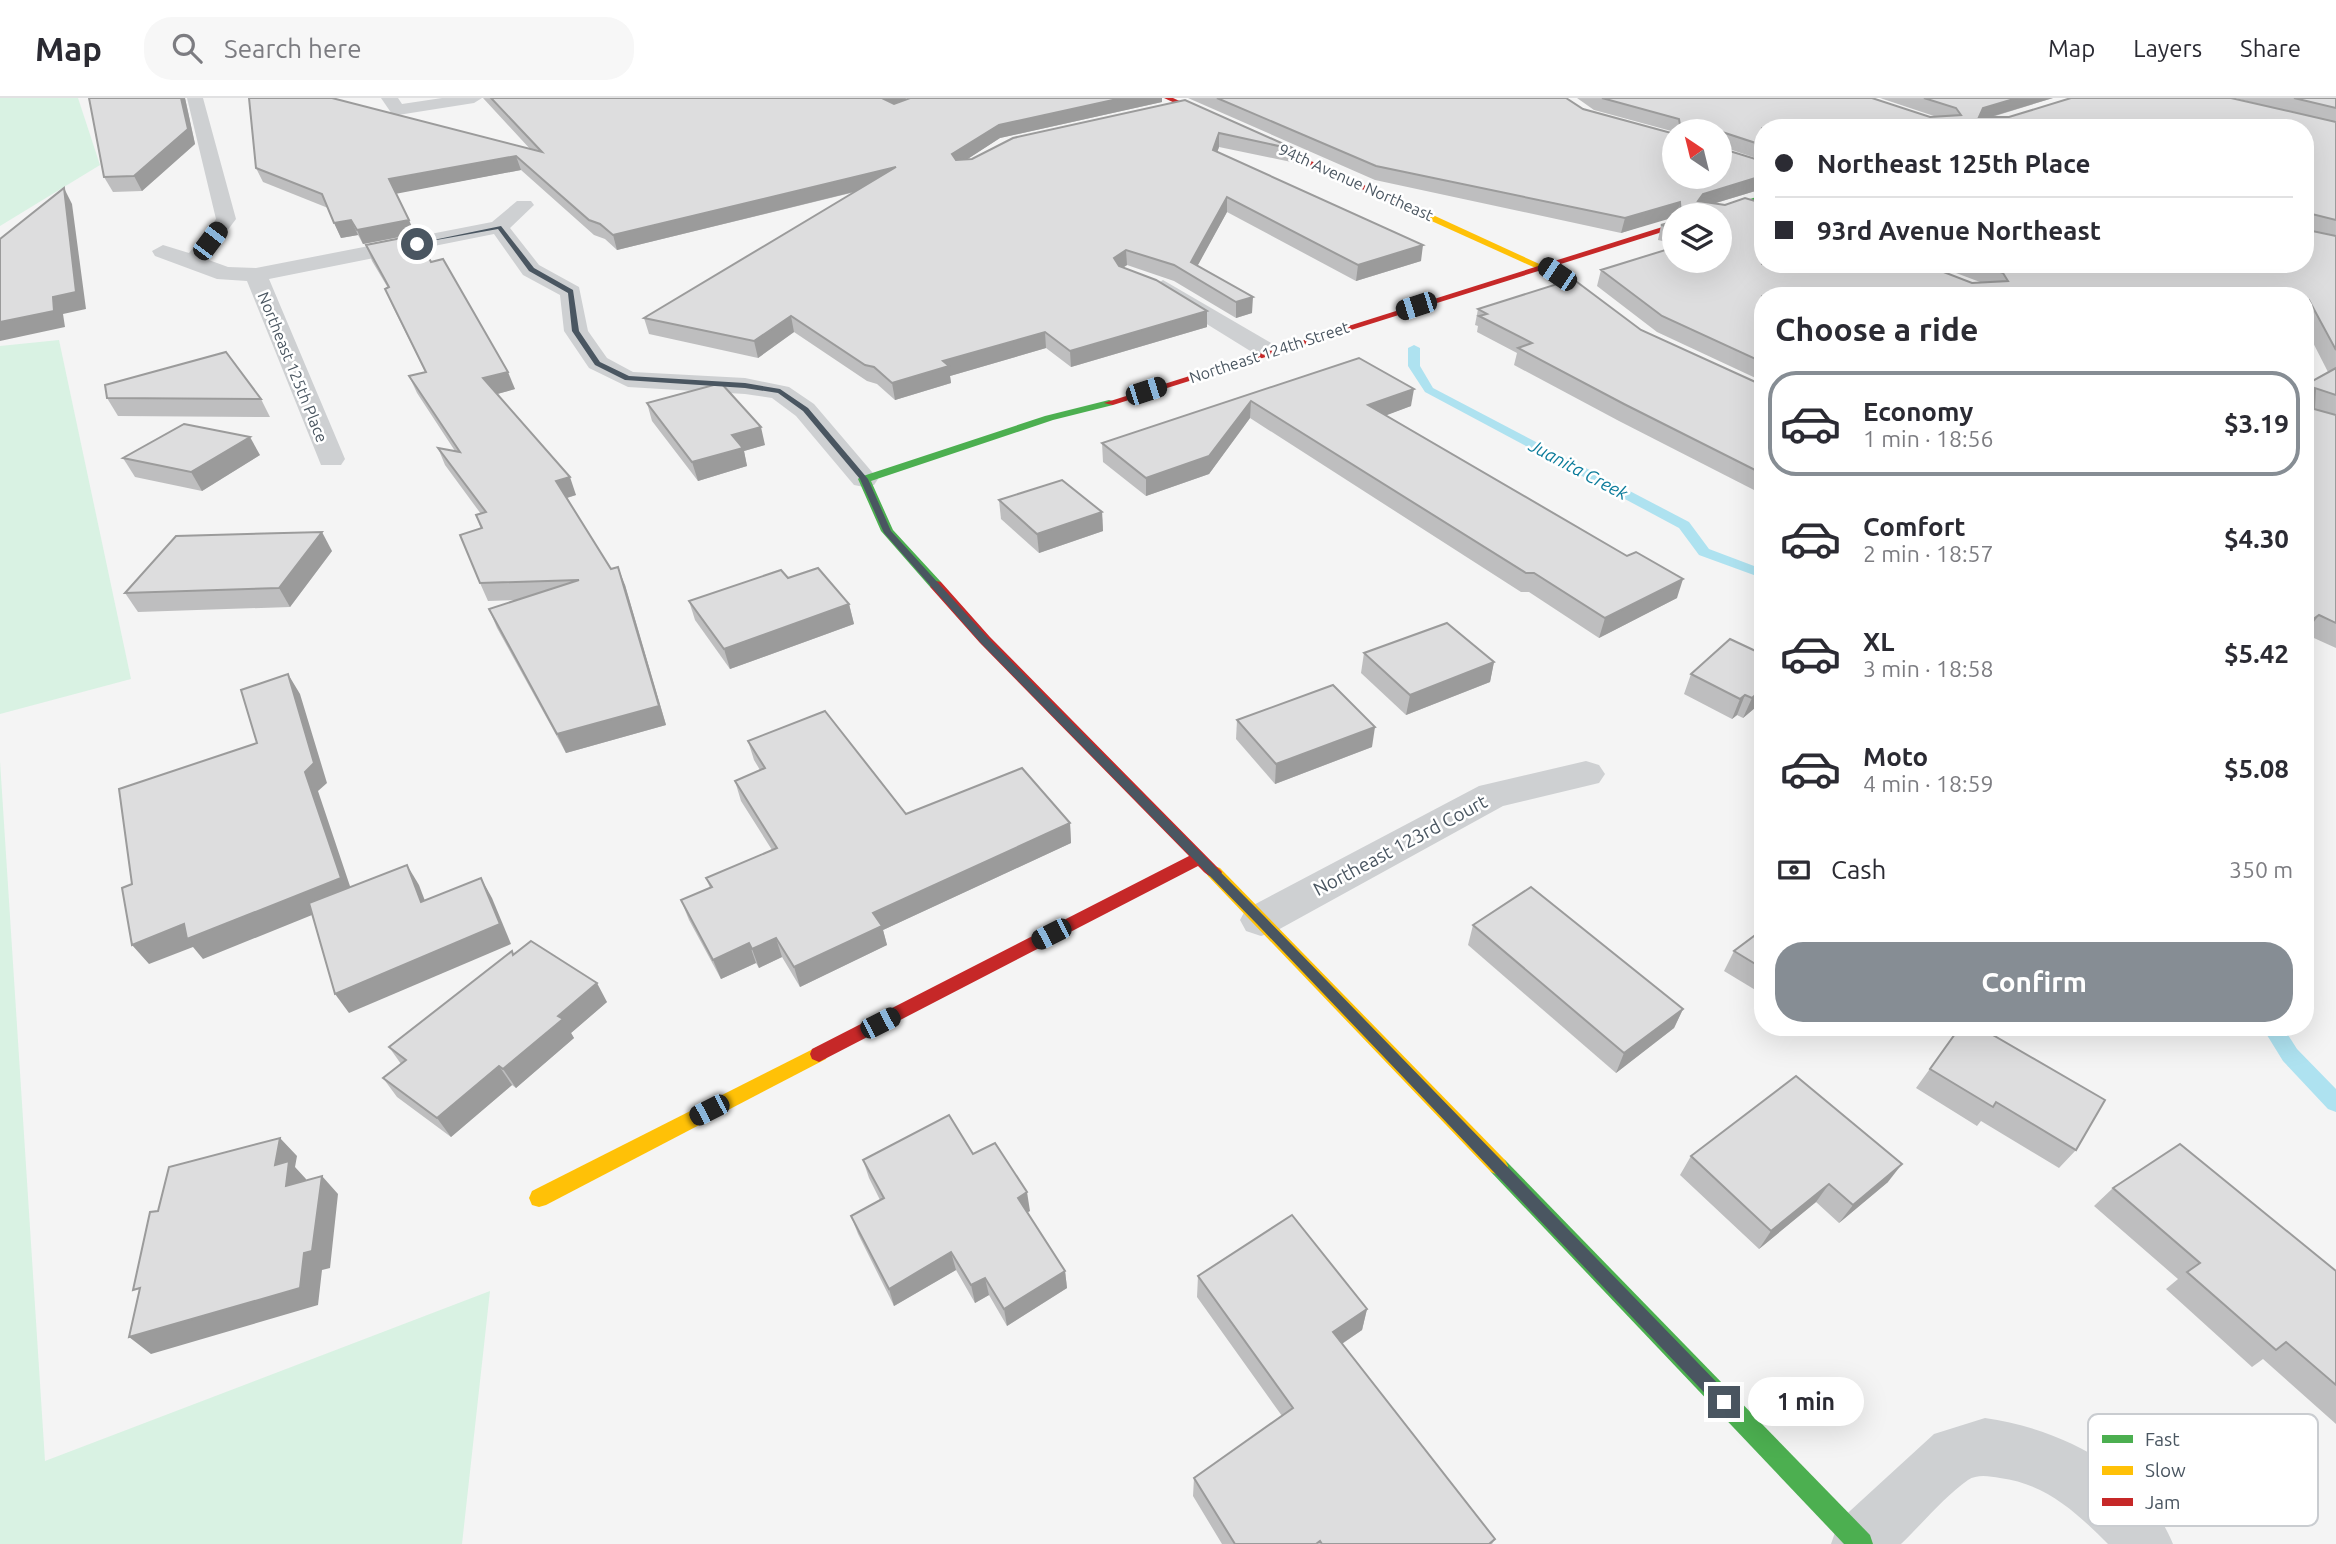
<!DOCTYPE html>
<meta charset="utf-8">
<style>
:root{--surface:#fff;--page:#f7f7f7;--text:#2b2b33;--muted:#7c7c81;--line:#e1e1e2;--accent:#868d94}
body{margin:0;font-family:Ubuntu,sans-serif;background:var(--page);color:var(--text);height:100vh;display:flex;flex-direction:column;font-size:26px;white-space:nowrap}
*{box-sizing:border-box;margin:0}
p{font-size:23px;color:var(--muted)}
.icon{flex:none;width:38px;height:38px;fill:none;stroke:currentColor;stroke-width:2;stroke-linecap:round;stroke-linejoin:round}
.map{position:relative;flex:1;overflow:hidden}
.sheet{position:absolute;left:1754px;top:189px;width:560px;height:749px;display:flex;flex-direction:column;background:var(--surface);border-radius:28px;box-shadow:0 7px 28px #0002}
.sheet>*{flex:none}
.banner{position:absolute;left:1754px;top:21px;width:560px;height:154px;border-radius:28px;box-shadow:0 7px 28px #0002;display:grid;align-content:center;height:154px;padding:0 21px;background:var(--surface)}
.needle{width:46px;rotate:325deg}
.controls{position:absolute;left:1662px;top:21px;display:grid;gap:14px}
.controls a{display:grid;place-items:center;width:70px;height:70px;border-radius:50%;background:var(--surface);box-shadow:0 7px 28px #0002;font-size:35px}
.end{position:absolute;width:32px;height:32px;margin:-16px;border:9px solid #4a5661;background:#fff;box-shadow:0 0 0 4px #fff}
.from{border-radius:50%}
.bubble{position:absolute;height:49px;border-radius:24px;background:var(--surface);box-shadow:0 7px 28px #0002;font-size:23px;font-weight:600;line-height:49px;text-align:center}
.car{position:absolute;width:21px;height:42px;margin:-21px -10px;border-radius:9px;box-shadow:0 0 5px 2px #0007;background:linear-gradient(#222 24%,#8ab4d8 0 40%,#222 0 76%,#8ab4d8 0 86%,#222 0)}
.banner b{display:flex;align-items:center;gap:24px;height:66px;font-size:26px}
.banner b+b{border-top:2px solid var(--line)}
.banner i{width:18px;height:18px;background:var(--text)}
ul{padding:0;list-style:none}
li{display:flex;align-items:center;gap:21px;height:105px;margin:0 14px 10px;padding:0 7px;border:4px solid transparent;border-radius:28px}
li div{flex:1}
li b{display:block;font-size:26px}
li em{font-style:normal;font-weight:600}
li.on{border-color:var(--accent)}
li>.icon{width:63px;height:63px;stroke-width:1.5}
h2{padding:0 21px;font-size:32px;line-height:84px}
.pay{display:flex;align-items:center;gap:18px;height:77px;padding:0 21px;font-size:26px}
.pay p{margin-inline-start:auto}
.primary-button{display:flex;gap:14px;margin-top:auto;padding:14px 21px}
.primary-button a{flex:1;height:80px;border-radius:28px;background:var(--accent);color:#fff;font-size:28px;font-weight:600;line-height:80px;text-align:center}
header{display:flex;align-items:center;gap:42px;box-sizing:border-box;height:98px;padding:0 35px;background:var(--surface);border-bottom:2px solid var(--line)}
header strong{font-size:33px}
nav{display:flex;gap:38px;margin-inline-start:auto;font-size:24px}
.search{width:490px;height:63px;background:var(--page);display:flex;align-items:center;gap:18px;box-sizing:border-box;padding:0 24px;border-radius:28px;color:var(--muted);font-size:26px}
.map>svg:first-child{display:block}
</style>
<header>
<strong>Map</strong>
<div class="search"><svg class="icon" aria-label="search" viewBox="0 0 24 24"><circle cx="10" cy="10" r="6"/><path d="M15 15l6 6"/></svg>Search here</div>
<nav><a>Map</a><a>Layers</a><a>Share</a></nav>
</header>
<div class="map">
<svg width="2336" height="1446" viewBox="0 0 2336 1446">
<rect width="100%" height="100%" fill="#f4f4f4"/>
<g fill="#d9f2e3">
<path d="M0,0H78L100,67L0,128Z"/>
<path d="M59,242L131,581L0,616V248Z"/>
<path d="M0,663L45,1363L490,1193L462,1446H0Z"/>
</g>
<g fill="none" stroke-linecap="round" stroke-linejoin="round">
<g fill="#aee2f0" fill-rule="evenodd">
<path d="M1414,247L1420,250V268L1433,290L1689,424L1709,451L1762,471V480L1699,457L1679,430L1425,294L1408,268V250Z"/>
<path d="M2262,929H2283L2297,951L2336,991V1014L2328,1011L2283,963Z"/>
</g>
<g fill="#ced0d2" fill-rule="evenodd">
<path d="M187,0H203L236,121L206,161L228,169L256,170L492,124L517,103H531L534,107L510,130L539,167L579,189L588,233L607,260L633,274L745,280L789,289L814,306L878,381L874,387L864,389L854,387L796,318L772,300L745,296L628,289L589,270L564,233L560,197L523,177L494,136L269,181L345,361L341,367H321L247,183L217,181L155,158L152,153L163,147L189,155L216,121Z"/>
<path d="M381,0H398L402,6L442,0H482L474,5L398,17L392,16Z"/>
<path d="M1163,182L1278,249L1281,254L1278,259H1260L1155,194L1152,189Z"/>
<path d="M1586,663L1599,667L1605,676L1599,685L1503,708L1276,833L1261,838L1246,833L1240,822L1246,811L1479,688Z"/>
<path d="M1985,1320C2062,1331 2142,1371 2173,1446H2108C2076,1414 2046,1386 2000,1380C1989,1378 1977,1376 1968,1382C1946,1397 1921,1427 1901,1446H1831L1839,1423L1934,1336Z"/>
</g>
<g fill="#4caf50" fill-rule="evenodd">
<path d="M1762,97V102L1715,117H1703Z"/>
<path d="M1109,302L1113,303V307L1053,322L871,383L893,432L941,484V490H931L881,433L858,381L860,379L1045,318Z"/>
<path d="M1498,1059L1505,1062L1870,1437L1873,1446H1844L1491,1074L1488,1068L1491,1062Z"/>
</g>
<g fill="#ffc107" fill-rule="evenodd">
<path d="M1416,112H1422L1559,175L1551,177L1416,116Z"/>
<path d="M1214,768L1220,770L1505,1062L1508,1068L1505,1074L1498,1077L1491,1074L1208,778L1206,774L1208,770Z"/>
<path d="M819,948L826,951L828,956L826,961L546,1107L539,1109L532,1107L529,1100L532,1093Z"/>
</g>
<g fill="#c62828" fill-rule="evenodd">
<path d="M1164,0H1173L1423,114L1416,116Z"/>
<path d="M1675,125V130L1113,307L1104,305Z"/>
<path d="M936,483L941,484L990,539L1222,774L1220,778C1209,781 1205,775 1198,768L819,964L812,961L810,956L812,951L1189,758L980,545L931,490L930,487Z"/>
</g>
</g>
<g fill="#bebebf" fill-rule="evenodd">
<path d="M185,0L195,46L142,93L113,94L104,79Z"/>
<path d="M483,0H907L900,4H1162L1000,40L967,61H972L1185,2L1297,52L1296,65L1219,49L1217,54L1421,163L1356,183L1227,114L1197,168L1252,215L1236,220L1174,183L1127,167L1123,170L1207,229L1071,269L1046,250L950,278L951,285L895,302L877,286L867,283L794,234L758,260L649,236L644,220L855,94L617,152L605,141L594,137L521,72L396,95L415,136L363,146L358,137L341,140L328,110L263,84L256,70L531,52Z"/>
<path d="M1188,0H1566L1675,79L1720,33H1675V34L1594,12L1577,0H1872L1930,19H1937L1880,0H2053L1992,19H2009L2286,13L2235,0H2336V550L2305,536V287L2328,274L2305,229V198H1762V283L1657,234L1597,188L1601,172L1720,163V117H1675L1621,135L1375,82ZM1762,30L2305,166H1932L1980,184L1972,185L1716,105L1762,91V63L1723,51V49L1762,62Z"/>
<path d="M1675,123V146L1658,142L1661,127Z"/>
<path d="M366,147L431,164L515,291L497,296L576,397L567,400L611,471L625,487L666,627L566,655L497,530L489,511L516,502L488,503L480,485L481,431L476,417L481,416L445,367L438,350L455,353L417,295L409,278L425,274L392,207L385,191L388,190L372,163Z"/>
<path d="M1478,211L1641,232L1762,287V389L1754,392L1619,323L1514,267L1517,255L1477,234L1478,228L1475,227Z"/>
<path d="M1359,260L1411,308L1386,317L1677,500L1599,540L1529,494H1521L1250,320L1209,376L1146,398L1103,364L1102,345Z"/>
<path d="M107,300L261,301L270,319L118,318Z"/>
<path d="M647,305L765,347L744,353L747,368L698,383L652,323Z"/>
<path d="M260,357L202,393L135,379L123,360Z"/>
<path d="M999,402L1102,414L1103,433L1039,455L1001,421Z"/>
<path d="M332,453L290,509L138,514L125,495Z"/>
<path d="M788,480L849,506L854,526L730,571L695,522L689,503Z"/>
<path d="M1364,555L1494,564L1490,584L1406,617L1361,575Z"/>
<path d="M1762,556V604L1743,620L1737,617L1732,621L1684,596L1691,576Z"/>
<path d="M1237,622L1372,649L1275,686L1236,641Z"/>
<path d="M748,643L906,716L1070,725L1071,745L883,832L887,847L800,889L782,859L759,870L756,865L721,881L689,822L681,802L710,790L706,780L772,752L741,703L735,683L760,672L754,662Z"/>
<path d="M1473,827L1683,911L1674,930L1616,975L1468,847Z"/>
<path d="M1762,832V896L1724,873L1734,853Z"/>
<path d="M513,856L607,904L571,935L574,940L516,990L512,987L451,1039L397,999L383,980L401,966L389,949Z"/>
<path d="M1960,929L2076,1052L2059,1070L1981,1023L1977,1028L1916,990Z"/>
<path d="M973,1056L1030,1113L1027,1114L1065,1173L1067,1190L1007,1228L989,1197L975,1205L956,1172L894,1208L858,1136L851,1118L880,1102L869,1080L863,1062Z"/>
<path d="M1691,1058L1888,1084L1839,1125L1816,1104L1759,1151L1680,1077Z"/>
<path d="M2113,1090L2336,1173V1326L2263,1261L2252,1269L2166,1191L2178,1181L2094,1108Z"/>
<path d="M1198,1178L1367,1211L1362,1232L1342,1246L1495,1441L1492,1446H1222L1193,1398L1194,1380L1282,1318L1197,1199Z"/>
</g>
<g fill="#9b9b9b">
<path d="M181,0H185L195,46L142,93L134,78Z"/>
<path d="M882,0H907L884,13Z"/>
<path d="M1122,0H1162V4L1000,40L954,70L952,56L999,27Z"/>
<path d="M2017,0H2053L1977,23L1983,10Z"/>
<path d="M1219,35V49L1213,66V52Z"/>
<path d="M516,58L521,72L395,96L389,81Z"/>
<path d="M896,69L898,83L617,152L613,137Z"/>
<path d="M1762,78V91L1699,110L1698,103L1703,96Z"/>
<path d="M64,90L72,106L86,211L63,216L65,229L0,243V224Z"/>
<path d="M1227,99V114L1192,178L1191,164Z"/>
<path d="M1680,104L1677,117H1675V119L1621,135L1625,120Z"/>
<path d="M351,122L358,137L341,140L334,125Z"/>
<path d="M409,122L415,136L363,146L357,132Z"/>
<path d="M1423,147L1421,163L1356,183L1358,167Z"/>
<path d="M1126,152L1127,167L1114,175V160Z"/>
<path d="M1253,199L1252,215L1236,220V204Z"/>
<path d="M1207,213V229L1071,269L1070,253Z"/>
<path d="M791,218L794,234L758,260L754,243Z"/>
<path d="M1045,234L1046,250L950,278L951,285L895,302L892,285L943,263Z"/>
<path d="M508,274L515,291L490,298L483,280Z"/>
<path d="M1414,291L1411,308L1366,325L1368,307Z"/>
<path d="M1251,303L1250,320L1209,376L1146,398V380Z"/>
<path d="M761,329L765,347L744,353L747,368L698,383L692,364L732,337Z"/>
<path d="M250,339L260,357L202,393L191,374Z"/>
<path d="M1762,374V389L1754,392L1761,375Z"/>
<path d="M570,379L576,397L563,401L556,383Z"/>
<path d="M1102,414L1103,433L1039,455L1037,436Z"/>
<path d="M322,434L332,453L290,509L279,490Z"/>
<path d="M618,469L625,487L666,627L566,655L557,636Z"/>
<path d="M1683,481L1677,500L1599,540L1605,520Z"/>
<path d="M849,506L854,526L730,571L724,551Z"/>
<path d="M2319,517L2305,536V527Z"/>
<path d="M1494,564L1490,584L1406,617L1410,597Z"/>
<path d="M288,576L300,596L327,685L318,693L354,800L203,861L193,849L149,866L132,847L305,674Z"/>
<path d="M1762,591V604L1743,620L1752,600Z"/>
<path d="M1745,597L1737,617L1732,621L1740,601Z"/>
<path d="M1375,629L1372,649L1275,686L1276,666Z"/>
<path d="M1070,725L1071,745L883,832L887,847L800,889L794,869L873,815Z"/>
<path d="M407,767L419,787L433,824L421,804Z"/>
<path d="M481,780L492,800L511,846L349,915L335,896Z"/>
<path d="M776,840L782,859L759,870L752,851Z"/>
<path d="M749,845L756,865L721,881L713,862Z"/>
<path d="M597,885L607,904L571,935L574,940L516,990L503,971L558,918Z"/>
<path d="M1683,911L1674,930L1616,975L1624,955Z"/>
<path d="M499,968L512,987L451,1039L437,1020Z"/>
<path d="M280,1040L297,1058L295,1069L306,1081L303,1106L286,1088L275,1067Z"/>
<path d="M1902,1066L1888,1084L1839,1125L1853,1107Z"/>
<path d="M322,1078L338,1096L330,1170L322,1172L318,1207L151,1256L129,1239L304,1155Z"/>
<path d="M1829,1086L1816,1104L1759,1151L1771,1133Z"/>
<path d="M1027,1094L1030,1113L1021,1118L1018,1100Z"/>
<path d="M951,1154L956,1172L894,1208L889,1191Z"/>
<path d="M1065,1173L1067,1190L1007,1228L1004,1211Z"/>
<path d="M985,1180L989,1197L975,1205L971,1187Z"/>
<path d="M1367,1211L1362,1232L1328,1255L1333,1234Z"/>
</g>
<g fill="#ddddde" stroke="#9b9b9b" stroke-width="2" fill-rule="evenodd">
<path d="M89,0H181L188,31L134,78L104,79Z"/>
<path d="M249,0H332L542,54L491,0H882L894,6L910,0H1122L999,27L952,56L956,62L972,61L1013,40L1185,2L1297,52L1219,35L1213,52L1423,147L1358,167L1227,99L1191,164L1253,199L1236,204L1174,167L1126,152L1114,160L1119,168L1156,182L1207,213L1070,253L1045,234L943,263L949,268L892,285L874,269L865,267L791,218L754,243L644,220L896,69L613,137L600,126L589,122L516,58L389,81L409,122L357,132L351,122L334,125L322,96L256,70Z"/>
<path d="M1217,0H1566L1583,11L1675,36V79H1720V33H1681L1679,21L1602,0H1872L1930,19L1961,17L1956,10L1924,0H2017L1983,10L1979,19H2009L2071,0H2231L2336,24V122L2312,116V133L2336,138V252L2309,202L2305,204V198H1762V264L1662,218L1601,172L1675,149V163H1720V117H1681L1680,104L1625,120L1376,68ZM1762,30H2305V166H1979L2003,175L2008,183L1972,185L1923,166H1762V105L1745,100L1725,107L1698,103L1703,96L1762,78V63L1723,51L1722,34L1762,47Z"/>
<path d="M2294,0H2336V10Z"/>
<path d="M64,90L76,194L53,199L54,213L0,224V141Z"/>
<path d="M1675,123V130L1661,127Z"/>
<path d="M417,137L431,164L443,161L508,274L483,280L570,379L556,383L611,471L618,469L659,608L557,636L489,511L579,482L480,485L460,437L482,430L476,417L486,414L438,350L460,354L409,278L426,274L385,191L389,189L366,147Z"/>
<path d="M1573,181L1641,232L1762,287V374L1761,375L1624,306L1518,250L1532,245L1479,218L1487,216L1478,211Z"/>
<path d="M226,254L261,301L107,300L105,287Z"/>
<path d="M1359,260L1414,291L1368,307L1627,458L1636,454L1683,481L1605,520L1534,475H1526L1251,303L1209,358L1146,380L1102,345Z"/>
<path d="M2336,270V297L2315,290L2314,311L2336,317V525L2319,517L2305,527V287Z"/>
<path d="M721,285L761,329L732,337L743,350L692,364L647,305Z"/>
<path d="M184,326L250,339L191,374L123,360Z"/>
<path d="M1062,382L1102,414L1037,436L999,402Z"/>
<path d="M322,434L279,490L125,495L176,438Z"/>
<path d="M818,470L849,506L724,551L689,503L781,472L788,480Z"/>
<path d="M1447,525L1494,564L1410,597L1364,555Z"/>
<path d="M1730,541L1762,556V591L1752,600L1745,597L1740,601L1691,576Z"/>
<path d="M288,576L314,665L305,674L341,780L187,841L184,826L132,847L122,790L132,786L119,691L257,645L241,592Z"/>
<path d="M1333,587L1375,629L1276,666L1237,622Z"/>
<path d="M825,613L906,716L1022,670L1070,725L873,815L882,828L794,869L776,840L752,851L749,845L713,862L681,802L712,789L706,780L777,750L735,683L765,670L748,643Z"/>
<path d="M407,767L421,804L481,780L500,826L335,896L309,805Z"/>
<path d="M1531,789L1683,911L1624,955L1473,827Z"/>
<path d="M1762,832V870L1734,853Z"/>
<path d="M531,843L597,885L558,918L563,921L503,971L499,968L437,1020L383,980L406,962L389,949L512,853L513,857Z"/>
<path d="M1960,929H1979L2105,1002L2076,1052L1996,1004L1993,1009L1930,971Z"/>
<path d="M1796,978L1902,1066L1853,1107L1829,1086L1771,1133L1691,1058Z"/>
<path d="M949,1017L973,1056L995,1045L1027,1094L1018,1100L1065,1173L1004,1211L985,1180L971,1187L951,1154L889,1191L851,1118L884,1100L863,1062Z"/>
<path d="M280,1040L275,1067L289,1063L286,1088L322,1078L312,1153L304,1155L300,1190L129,1239L140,1190L133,1192L150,1114L158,1113L169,1069Z"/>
<path d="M2180,1046L2336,1173V1287L2286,1244L2276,1252L2187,1174L2200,1165L2113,1090Z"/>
<path d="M1292,1117L1367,1211L1333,1234L1495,1441L1489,1446H1322L1320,1443L1316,1446H1235L1194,1380L1293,1310L1198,1178Z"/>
</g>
<path fill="#4a5661" d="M501,128L534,170L573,192L579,233L600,264L629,278L745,285L780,291L808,310L868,381L891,433L988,540L1265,819L1730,1298V1310H1719L1257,826L981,545L884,435L860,381L803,313L778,295L745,290L625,282L595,267L572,233L568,195L529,173L498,131L414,146Z"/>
<g text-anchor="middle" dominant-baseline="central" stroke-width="5" stroke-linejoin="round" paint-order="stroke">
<g font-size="16" fill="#4a5661" stroke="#fff">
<text transform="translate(1356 84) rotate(24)">94th Avenue Northeast</text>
<text transform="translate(1269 254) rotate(-18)">Northeast 124th Street</text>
<text transform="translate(293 269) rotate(68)">Northeast 125th Place</text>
</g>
<g font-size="18" font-style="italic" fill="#0c7c9b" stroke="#fff">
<text transform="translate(1579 371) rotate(28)">Juanita Creek</text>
</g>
<g font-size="19" fill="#4a5661" stroke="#fff">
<text transform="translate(1400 747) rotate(-28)">Northeast 123rd Court</text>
</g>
</g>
<rect x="2088" y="1316" width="230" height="112" rx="10" fill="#fff" stroke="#c9ccd0" stroke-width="2"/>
<rect x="2102" y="1337" width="31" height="8" fill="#4caf50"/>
<rect x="2102" y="1368" width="31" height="9" fill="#ffc107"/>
<rect x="2102" y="1400" width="31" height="8" fill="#c62828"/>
<g font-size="19" fill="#4a5661">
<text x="2145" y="1348">Fast</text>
<text x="2145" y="1379">Slow</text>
<text x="2145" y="1411">Jam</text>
</g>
</svg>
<div class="controls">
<a><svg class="needle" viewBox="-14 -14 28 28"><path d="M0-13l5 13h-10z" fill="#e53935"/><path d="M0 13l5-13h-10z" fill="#7c7c81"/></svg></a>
<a><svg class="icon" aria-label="layers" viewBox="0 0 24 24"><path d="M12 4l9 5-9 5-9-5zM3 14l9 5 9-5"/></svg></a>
</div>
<i class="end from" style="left:417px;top:146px"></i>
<i class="end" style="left:1724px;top:1304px"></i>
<div class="bubble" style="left:1748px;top:1279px;width:116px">1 min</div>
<i class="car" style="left:210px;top:143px;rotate:37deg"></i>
<i class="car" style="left:1557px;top:176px;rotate:304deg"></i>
<i class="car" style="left:1416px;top:208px;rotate:252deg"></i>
<i class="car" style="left:1146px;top:293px;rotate:72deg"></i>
<i class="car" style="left:1051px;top:836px;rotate:243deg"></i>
<i class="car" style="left:880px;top:925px;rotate:63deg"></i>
<i class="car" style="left:709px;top:1012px;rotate:243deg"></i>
<div class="banner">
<b><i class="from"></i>Northeast 125th Place</b>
<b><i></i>93rd Avenue Northeast</b>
</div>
<section class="sheet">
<h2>Choose a ride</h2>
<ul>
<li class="on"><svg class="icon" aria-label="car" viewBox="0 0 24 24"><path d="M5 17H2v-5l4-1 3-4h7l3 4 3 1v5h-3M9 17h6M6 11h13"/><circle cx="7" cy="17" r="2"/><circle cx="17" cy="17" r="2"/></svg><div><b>Economy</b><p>1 min · 18:56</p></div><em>$3.19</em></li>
<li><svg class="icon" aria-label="car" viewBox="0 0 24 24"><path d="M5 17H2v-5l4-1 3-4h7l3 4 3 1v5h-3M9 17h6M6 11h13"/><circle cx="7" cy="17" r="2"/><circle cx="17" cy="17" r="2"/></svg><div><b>Comfort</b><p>2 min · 18:57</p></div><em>$4.30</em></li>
<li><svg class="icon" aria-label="car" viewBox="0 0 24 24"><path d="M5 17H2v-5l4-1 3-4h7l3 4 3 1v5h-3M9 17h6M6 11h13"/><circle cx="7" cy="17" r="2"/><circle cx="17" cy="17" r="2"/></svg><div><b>XL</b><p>3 min · 18:58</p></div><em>$5.42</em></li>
<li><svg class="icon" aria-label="car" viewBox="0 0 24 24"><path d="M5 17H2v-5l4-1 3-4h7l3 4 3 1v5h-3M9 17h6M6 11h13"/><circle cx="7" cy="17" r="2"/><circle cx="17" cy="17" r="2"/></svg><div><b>Moto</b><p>4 min · 18:59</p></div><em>$5.08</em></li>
</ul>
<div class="pay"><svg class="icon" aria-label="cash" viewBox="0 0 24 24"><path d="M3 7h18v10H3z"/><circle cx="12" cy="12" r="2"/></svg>Cash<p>350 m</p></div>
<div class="primary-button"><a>Confirm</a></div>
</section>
</div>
